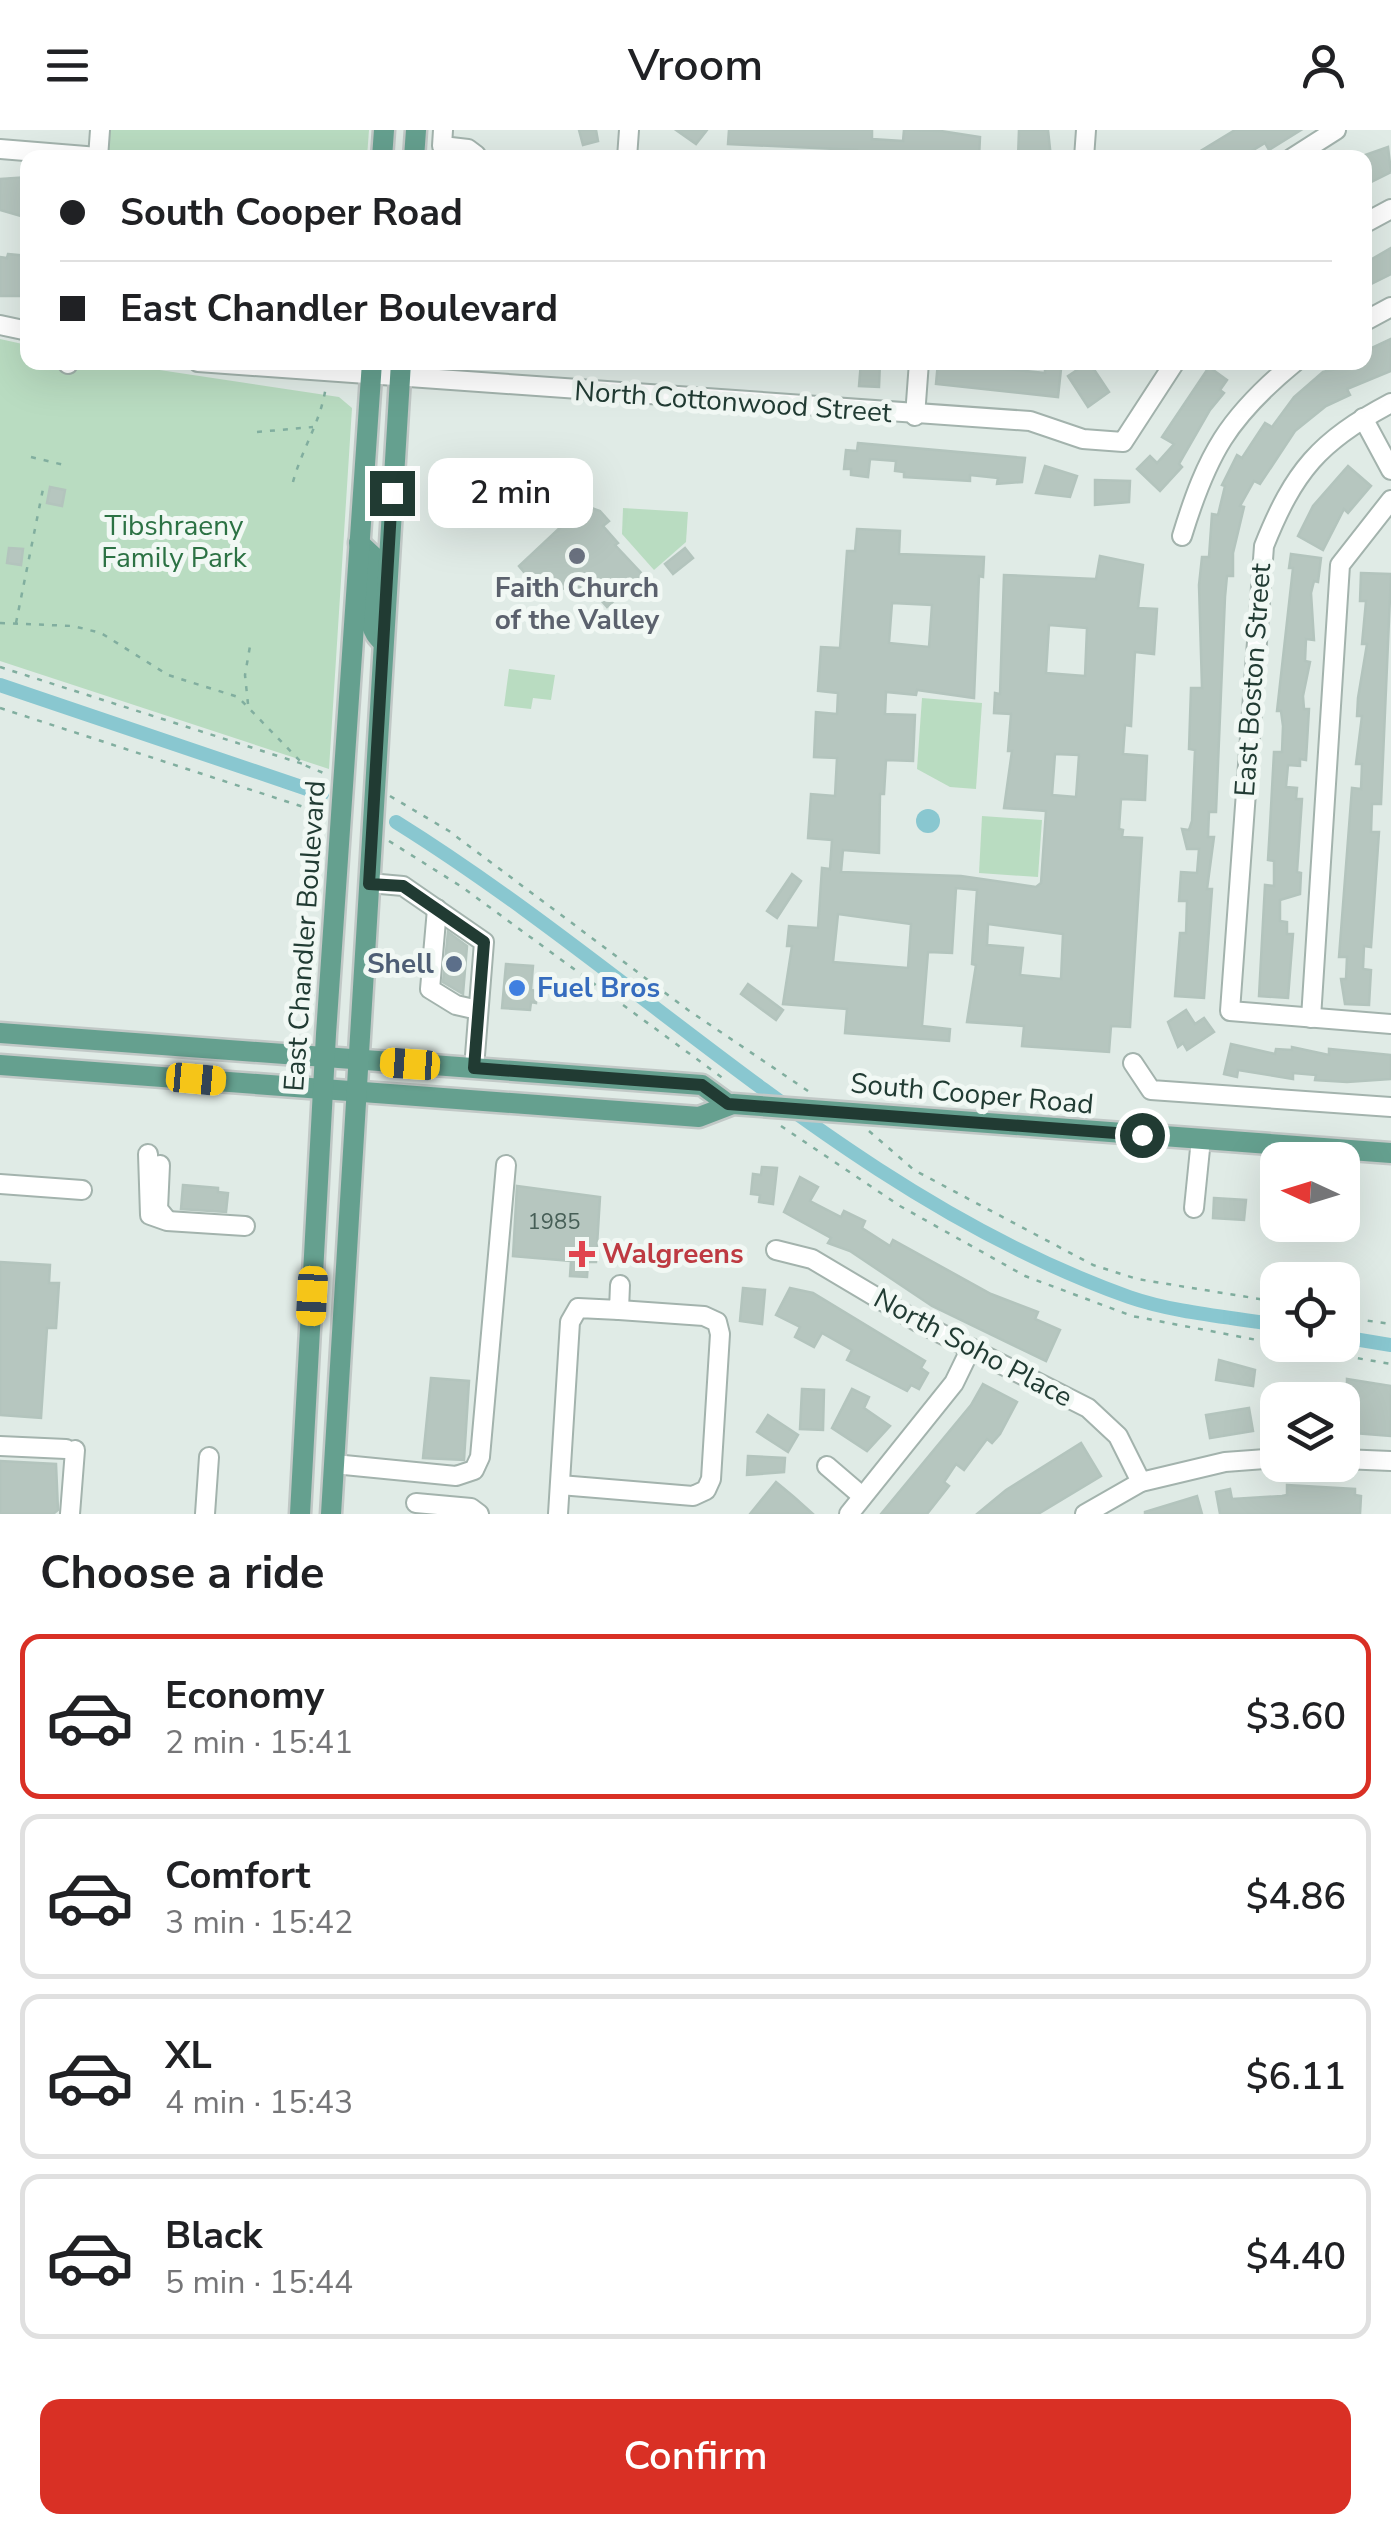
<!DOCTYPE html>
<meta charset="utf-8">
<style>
:root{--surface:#fff;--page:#f2f2f2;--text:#202124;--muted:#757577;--line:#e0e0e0;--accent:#d93025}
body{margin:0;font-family:"Nunito Sans",sans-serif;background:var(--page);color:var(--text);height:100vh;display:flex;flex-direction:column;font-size:38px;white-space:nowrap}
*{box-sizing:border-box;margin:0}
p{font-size:32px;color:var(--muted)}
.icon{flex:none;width:55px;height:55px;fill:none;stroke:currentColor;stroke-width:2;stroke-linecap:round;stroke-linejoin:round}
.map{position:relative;height:1384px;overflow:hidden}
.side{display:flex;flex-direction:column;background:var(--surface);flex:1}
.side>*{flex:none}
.guide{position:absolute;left:20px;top:20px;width:1352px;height:220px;border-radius:20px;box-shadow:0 10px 40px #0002;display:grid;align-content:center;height:220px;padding:0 40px;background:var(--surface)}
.needle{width:65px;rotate:274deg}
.controls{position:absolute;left:1260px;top:1012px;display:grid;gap:20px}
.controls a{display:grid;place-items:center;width:100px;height:100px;border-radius:20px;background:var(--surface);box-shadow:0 10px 40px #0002;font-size:50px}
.end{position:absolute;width:45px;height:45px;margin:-22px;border:12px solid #213b33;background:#fff;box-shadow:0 0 0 5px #fff}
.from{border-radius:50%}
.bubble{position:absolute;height:70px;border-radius:20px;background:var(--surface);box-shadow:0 10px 40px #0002;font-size:32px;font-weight:600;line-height:70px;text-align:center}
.car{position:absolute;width:30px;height:60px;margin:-30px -15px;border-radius:12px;box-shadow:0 0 8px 2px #0007;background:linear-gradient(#f5c518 24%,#345 0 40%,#f5c518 0 76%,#345 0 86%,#f5c518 0)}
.guide b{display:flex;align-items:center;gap:35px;height:95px;font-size:38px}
.guide b+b{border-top:2px solid var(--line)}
.guide i{width:25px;height:25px;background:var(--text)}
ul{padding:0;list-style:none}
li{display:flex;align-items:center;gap:30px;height:165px;margin:0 20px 15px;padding:0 20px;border:5px solid var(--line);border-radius:20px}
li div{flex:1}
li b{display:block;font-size:38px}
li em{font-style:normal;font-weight:600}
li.on{border-color:var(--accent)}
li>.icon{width:90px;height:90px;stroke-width:1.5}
h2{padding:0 40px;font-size:45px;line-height:120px}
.action{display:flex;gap:20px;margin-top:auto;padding:20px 40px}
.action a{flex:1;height:115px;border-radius:20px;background:var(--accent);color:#fff;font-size:40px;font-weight:600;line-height:115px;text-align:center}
header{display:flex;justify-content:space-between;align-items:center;height:130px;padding:0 40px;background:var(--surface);font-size:45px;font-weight:600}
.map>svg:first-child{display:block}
</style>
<header><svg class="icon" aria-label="menu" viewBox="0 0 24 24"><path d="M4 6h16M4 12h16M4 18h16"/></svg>Vroom<svg class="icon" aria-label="person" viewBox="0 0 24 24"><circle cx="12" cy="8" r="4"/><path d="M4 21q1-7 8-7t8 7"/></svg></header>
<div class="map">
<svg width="1391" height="1384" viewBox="0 0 1391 1384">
<rect width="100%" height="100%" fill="#e0ebe6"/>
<g fill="#b9dcc1">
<path d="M108,0H369L367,27L106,28Z"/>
<path d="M0,209L27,215L28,232L113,233L339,267L352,278L329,639L0,531Z"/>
<path d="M623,378L688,382L686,412L654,440L622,404Z"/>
<path d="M509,539L555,545L551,570L533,568L531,579L504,576Z"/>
<path d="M922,568L982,573L976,659L950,657L917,639Z"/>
<path d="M982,686L1042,690L1038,747L979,743Z"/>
</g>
<circle fill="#89c7d0" cx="928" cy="691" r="12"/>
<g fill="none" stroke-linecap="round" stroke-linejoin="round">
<g stroke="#89c7d0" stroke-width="14">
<path d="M0,555L322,664"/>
<path d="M396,692C643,846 851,1068 1129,1167C1175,1183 1230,1187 1278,1195"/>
<path d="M1342,1207L1391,1215"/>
</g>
</g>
<g fill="#b6c6bf" stroke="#b3c4bd" stroke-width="2.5" fill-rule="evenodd">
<path d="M579,0H596L598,11L583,15Z"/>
<path d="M676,0H707L696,14Z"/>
<path d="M729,0H872V9L903,11L904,0L941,1L980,7L979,28L891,23V28H856L857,20L728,14Z"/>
<path d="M1019,0H1048L1051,28H1018Z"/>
<path d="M1235,0H1301L1269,20L1265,13L1240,28H1189Z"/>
<path d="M1388,17L1391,42L1365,55L1362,26Z"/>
<path d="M28,47V88L0,80V49Z"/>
<path d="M1391,118V144L1365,157V133Z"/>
<path d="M8,124L28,126V166H0V127L7,128Z"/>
<path d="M1391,209V241L1347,259L1350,265L1326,276L1295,301L1260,354L1254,351L1240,376L1244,377L1233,423V446H1227L1225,467L1216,682H1209L1208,707H1214L1207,759H1212L1204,868L1175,866L1180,803H1186L1187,771H1179L1181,742L1197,743L1199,719H1187L1182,699L1189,700L1192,691L1195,620L1189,619L1191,558H1202L1199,455L1202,427H1209L1212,384L1218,385L1225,356L1222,355L1237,325L1242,328L1265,293L1272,297L1294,267L1323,242L1365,232V221Z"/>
<path d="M861,232H880L879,257L859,256Z"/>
<path d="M938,232L1045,243V237L1061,239L1058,267L936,254Z"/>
<path d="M1089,232L1109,262L1088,277L1068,246Z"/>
<path d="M1209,237L1227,250L1220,260L1224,263L1210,280L1179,334L1182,337L1160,361L1137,339L1150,326L1157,333L1174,314L1162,307Z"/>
<path d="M858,313L1025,328L1022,352L997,354L998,348L970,345V351L904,347V342L895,341L896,331L870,329L868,347L851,345V339H844L846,320L857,321Z"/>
<path d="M1045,336L1077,346L1070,367L1036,363Z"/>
<path d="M1348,336L1371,356L1348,383L1344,379L1323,420L1298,406L1313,376Z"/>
<path d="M1095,350L1130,351L1129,372L1095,375Z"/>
<path d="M50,357L65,360L62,376L47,373Z"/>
<path d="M586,376L600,381L609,391L603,396L618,413L615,415L643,445L607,477L593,461L581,465L563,458L558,463L552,457L543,465L519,436L565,393L560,387L571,378Z"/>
<path d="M857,399L900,401L899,424L984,427L983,447L979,446L974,568L917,560L916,565L886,562L885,584L915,585L913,631L886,630L884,664H880L879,723L843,720L841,742L961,746L1036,757L1041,753L1046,681L1004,678L1012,621H1008L1011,584L994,583L995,563L1000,564L1004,445L1096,449L1100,426L1143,435L1138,478L1157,479L1154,524L1135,522L1131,596L1125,595L1123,624L1147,626L1145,670L1121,669L1119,699L1123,700L1122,707L1142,708L1130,897L1111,896L1109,922L1022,916L1024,896L967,892L976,835L972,834L977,760L956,758L952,823L928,822L922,896L950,899L949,911L845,903L847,879L783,874L792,816H787L789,796L818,798L822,738L830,739L832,710L808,708L811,664L835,666L837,628L814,627L816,582L837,584L838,563L818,561L821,517L840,518L847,421H855ZM892,473L932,475L929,517L889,513ZM1049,495L1087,498L1085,546L1046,543ZM1055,624L1079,625L1076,667L1052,665ZM838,784L911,794L908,838L833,832ZM988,794L1063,804L1061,849L1020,845L1023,818L987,815Z"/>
<path d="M9,418L23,419L21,435L7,433Z"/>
<path d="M685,418L693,428L673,444L665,434Z"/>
<path d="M1291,424L1321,428L1318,452L1314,451L1311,463L1314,510L1306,509L1305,531L1310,532L1303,566L1304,579H1309L1306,630L1300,629V636L1288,635L1286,657L1297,658L1296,669H1302L1297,742L1301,743L1300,764L1280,770V791L1287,792V804H1293L1288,868L1259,866L1265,755L1274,756V731L1268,730L1270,696L1274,622H1282L1283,596L1281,581H1277L1293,438H1289Z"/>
<path d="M1361,443L1391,444L1381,674H1372L1371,702H1379L1371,817L1364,816L1363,839L1371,840L1369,875L1345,874L1341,849H1346L1347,827H1339L1352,658L1361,659L1362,634H1356L1362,586H1357L1358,568L1367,514H1362L1366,471H1360Z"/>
<path d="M792,744L801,751L777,788L767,781Z"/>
<path d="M448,802L467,816L463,864L443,852Z"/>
<path d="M506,834L533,836L531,860L537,861L536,873L531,872L530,880L502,878Z"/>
<path d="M748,854L783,880L776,890L741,864Z"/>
<path d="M1186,880L1195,894L1204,888L1214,902L1187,920L1183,913L1178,917L1168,892Z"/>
<path d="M1231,914L1275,924L1276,919L1292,920V917L1329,925V919L1391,925V949L1347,952L1315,950L1316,945L1293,943V949L1238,940L1237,947L1224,944Z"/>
<path d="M762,1037L777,1038L773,1074L759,1072L760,1065L751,1064L753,1044L761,1045Z"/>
<path d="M800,1047L818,1057L810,1071L841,1087L844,1081L865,1091L862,1098L890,1116L893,1110L991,1164L1038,1182L1035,1189L1060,1200L1046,1231L932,1176L850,1121L828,1113L831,1108L784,1082Z"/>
<path d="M183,1055L218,1058V1062L228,1063L226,1082L181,1079Z"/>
<path d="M517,1056L600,1067L596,1132H588L587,1147L570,1146L571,1131L513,1126Z"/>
<path d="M1214,1068L1246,1070L1244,1090L1213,1088Z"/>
<path d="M0,1132L50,1135L49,1153H59L56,1198H47L41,1288L0,1285Z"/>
<path d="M743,1158L765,1160L762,1194L740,1191Z"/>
<path d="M790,1158L813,1163L925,1231L921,1238L928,1243L919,1259L911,1255L907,1261L847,1230L852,1220L822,1203L814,1217L795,1207L800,1197L776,1185Z"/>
<path d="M1219,1230L1255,1240L1253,1256L1216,1250Z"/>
<path d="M431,1248L469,1251L464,1330L423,1328Z"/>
<path d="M1347,1249L1391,1256V1306L1342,1302V1270H1329L1330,1257L1347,1258Z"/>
<path d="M983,1254L1017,1272L1000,1304L992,1313L987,1309L964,1340L956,1334L944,1352L949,1356L927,1384H881L971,1275Z"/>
<path d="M802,1259L824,1260L823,1300L800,1299Z"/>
<path d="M852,1259L869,1267L864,1278L890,1296L867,1321L832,1298Z"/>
<path d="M1249,1278L1253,1301L1210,1308L1206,1285Z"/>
<path d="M768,1285L798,1305L788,1322L757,1302Z"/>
<path d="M1081,1313L1101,1346L1038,1384H977L1006,1360Z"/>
<path d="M748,1326L785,1328L784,1342L747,1345Z"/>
<path d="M0,1331L56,1334L58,1380L53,1384H0Z"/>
<path d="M776,1352L794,1367L813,1384H750Z"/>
<path d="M1287,1355L1355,1359V1365L1361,1366L1360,1384H1220L1216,1362L1230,1359L1232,1369L1282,1366L1287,1365Z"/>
<path d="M1197,1366L1202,1384H1145V1382Z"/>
</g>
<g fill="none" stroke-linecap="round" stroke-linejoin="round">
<g stroke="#a3b3ad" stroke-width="22">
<g id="minor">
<path d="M443,0L442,16L468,19L476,25"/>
<path d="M0,19L98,27"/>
<path d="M98,28L100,0"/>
<path d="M627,28L629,0"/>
<path d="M1084,28L1086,0"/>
<path d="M1292,28L1336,0"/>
<path d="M1365,93L1391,79"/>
<path d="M1365,191L1391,177"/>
<path d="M0,195L28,201"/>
<path d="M198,232L1030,291L1083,309L1123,312L1175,232"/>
<path d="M68,234L69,232"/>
<path d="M1391,273C1319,311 1294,341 1264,416L1230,881L1391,894"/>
<path d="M915,286L919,232"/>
<path d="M1363,288L1391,340"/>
<path d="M1182,406C1207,324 1228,287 1295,232"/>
<path d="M369,753L403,756L484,812L474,938"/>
<path d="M437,779L430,859L456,875L478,880"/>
<path d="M1311,888L1340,435L1391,370"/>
<path d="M1133,933L1151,960L1391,977"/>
<path d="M148,1024L150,1085L167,1091L245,1096"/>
<path d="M160,1035L158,1079L167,1090"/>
<path d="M0,1054L82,1060"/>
<path d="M1194,1078L1201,1009"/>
<path d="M776,1120L812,1129L918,1192L1088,1278L1118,1306L1141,1352"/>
<path d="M1295,1270V1267"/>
<path d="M0,1316L66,1319"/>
<path d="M1342,1329L1391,1331"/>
<path d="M334,1334L456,1346L474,1340L480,1327L506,1035"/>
<path d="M827,1336L862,1366"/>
<path d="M560,1355L693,1366L706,1360L711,1349L720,1204L717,1192L704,1186L619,1180"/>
<path d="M416,1373L471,1378L479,1384"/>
<path d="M70,1384L75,1320"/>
<path d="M205,1384L209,1327"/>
<path d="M558,1384L570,1192L578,1178L619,1180L620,1155"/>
<path d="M849,1384L954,1253L971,1218"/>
<path d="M1085,1384L1141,1352L1225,1332L1278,1328"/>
</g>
</g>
<g stroke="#c1c8c6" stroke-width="25">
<g id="major">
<path d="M382,28L384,0"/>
<path d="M414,28L416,0"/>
<path d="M359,413L373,426C372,451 361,495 382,511"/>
<path d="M0,903L702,955L728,974"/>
<path d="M0,935L699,987L733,974L1391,1023"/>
<path d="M300,1384L326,904L372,232"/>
<path d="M331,1384L401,232"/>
</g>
</g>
<g stroke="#81ae9f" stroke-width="2.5" stroke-dasharray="5 8" stroke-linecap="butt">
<path d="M257,302L313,297"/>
<path d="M31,327L64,335"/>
<path d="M293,352C302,318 322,290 326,255"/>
<path d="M0,493L73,496L101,503L168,545L238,567L304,635L326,644"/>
<path d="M16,493L43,359"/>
<path d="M0,537L303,634"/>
<path d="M248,574L245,545L250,516"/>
<path d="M0,578L322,683"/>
<path d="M390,666L449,701L688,880L808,961"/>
<path d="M389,711L462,757L724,949"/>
<path d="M781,996L900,1076L1025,1146L1132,1186L1278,1214"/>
<path d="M869,1001L914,1040L1093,1135L1137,1149L1278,1172"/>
<path d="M1342,1187L1391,1194"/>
<path d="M1281,1215L1391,1234"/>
</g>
<use href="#minor" stroke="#fff" stroke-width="18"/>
<use href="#major" stroke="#65a08f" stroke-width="20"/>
</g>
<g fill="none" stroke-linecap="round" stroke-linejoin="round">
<path stroke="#213b33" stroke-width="12" d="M392,363L369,754L403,756L484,812L474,938L702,955L728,974L1142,1005"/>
</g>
<circle fill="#6b7280" stroke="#f1f8f4" stroke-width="4" cx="577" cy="426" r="10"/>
<circle fill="#5c6f8a" stroke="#f1f8f4" stroke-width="4" cx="454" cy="834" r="10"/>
<circle fill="#3f7fe0" stroke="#f1f8f4" stroke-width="4" cx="517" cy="858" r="10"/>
<path fill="#e0444e" stroke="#f1f8f4" stroke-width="4" d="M577 1109h10v10h10v10h-10v10h-10v-10h-10v-10h10z"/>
<g text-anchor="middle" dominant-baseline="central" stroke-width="10" stroke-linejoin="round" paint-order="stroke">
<g font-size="22" fill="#465e56">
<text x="554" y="1092">1985</text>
</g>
<g font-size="28" fill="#213b33" stroke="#f1f8f4">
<text transform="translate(733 272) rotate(4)">North Cottonwood Street</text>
<text transform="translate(1253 550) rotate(-86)">East Boston Street</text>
<text transform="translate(305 806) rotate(-86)">East Chandler Boulevard</text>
<text transform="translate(972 964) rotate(5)">South Cooper Road</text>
<text transform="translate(973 1218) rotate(28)">North Soho Place</text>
</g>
<g font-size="28" fill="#2c7244" stroke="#f1f8f4">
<text x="174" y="396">Tibshraeny<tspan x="174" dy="32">Family Park</tspan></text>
</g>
<g font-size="28" font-weight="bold" fill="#5b616d" stroke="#f1f8f4">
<text x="577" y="458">Faith Church<tspan x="577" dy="32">of the Valley</tspan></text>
</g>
<g font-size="28" font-weight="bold" fill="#4e5e75" stroke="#f1f8f4" text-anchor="end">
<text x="434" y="834">Shell</text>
</g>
<g font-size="28" font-weight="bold" fill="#366cbe" stroke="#f1f8f4" text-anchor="start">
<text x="537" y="858">Fuel Bros</text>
</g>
<g font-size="28" font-weight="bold" fill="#be3a42" stroke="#f1f8f4" text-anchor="start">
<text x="602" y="1124">Walgreens</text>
</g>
</g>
</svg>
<div class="controls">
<a><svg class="needle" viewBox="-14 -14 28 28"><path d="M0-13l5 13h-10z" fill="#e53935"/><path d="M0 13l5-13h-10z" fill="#757577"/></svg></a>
<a><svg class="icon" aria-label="locate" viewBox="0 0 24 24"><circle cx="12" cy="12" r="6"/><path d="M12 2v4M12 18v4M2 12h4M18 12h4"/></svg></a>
<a><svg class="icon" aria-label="layers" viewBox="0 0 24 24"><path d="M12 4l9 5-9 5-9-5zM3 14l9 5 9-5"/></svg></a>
</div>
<i class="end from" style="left:1142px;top:1005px"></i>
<i class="end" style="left:392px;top:363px"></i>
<div class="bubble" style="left:428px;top:328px;width:165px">2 min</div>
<i class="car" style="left:410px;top:934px;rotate:274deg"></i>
<i class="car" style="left:196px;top:949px;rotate:95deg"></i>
<i class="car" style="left:312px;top:1166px;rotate:183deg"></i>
<div class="guide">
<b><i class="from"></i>South Cooper Road</b>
<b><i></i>East Chandler Boulevard</b>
</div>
</div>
<section class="side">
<h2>Choose a ride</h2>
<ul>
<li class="on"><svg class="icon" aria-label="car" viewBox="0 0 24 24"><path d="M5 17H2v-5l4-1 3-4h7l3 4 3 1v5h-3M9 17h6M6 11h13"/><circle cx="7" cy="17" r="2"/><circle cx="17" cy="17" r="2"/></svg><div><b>Economy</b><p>2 min · 15:41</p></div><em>$3.60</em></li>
<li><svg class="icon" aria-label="car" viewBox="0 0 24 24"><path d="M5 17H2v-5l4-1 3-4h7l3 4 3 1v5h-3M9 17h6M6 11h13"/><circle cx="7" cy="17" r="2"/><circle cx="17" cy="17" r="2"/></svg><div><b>Comfort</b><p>3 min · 15:42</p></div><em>$4.86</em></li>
<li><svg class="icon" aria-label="car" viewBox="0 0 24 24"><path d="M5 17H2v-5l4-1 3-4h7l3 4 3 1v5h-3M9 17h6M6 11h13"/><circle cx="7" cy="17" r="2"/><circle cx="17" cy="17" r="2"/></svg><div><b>XL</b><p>4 min · 15:43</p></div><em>$6.11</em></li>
<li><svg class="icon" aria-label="car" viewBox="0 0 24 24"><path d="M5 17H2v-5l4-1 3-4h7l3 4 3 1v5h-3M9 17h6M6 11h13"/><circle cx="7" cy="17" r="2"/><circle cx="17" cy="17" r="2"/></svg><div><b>Black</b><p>5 min · 15:44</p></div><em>$4.40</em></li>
</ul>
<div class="action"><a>Confirm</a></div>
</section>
